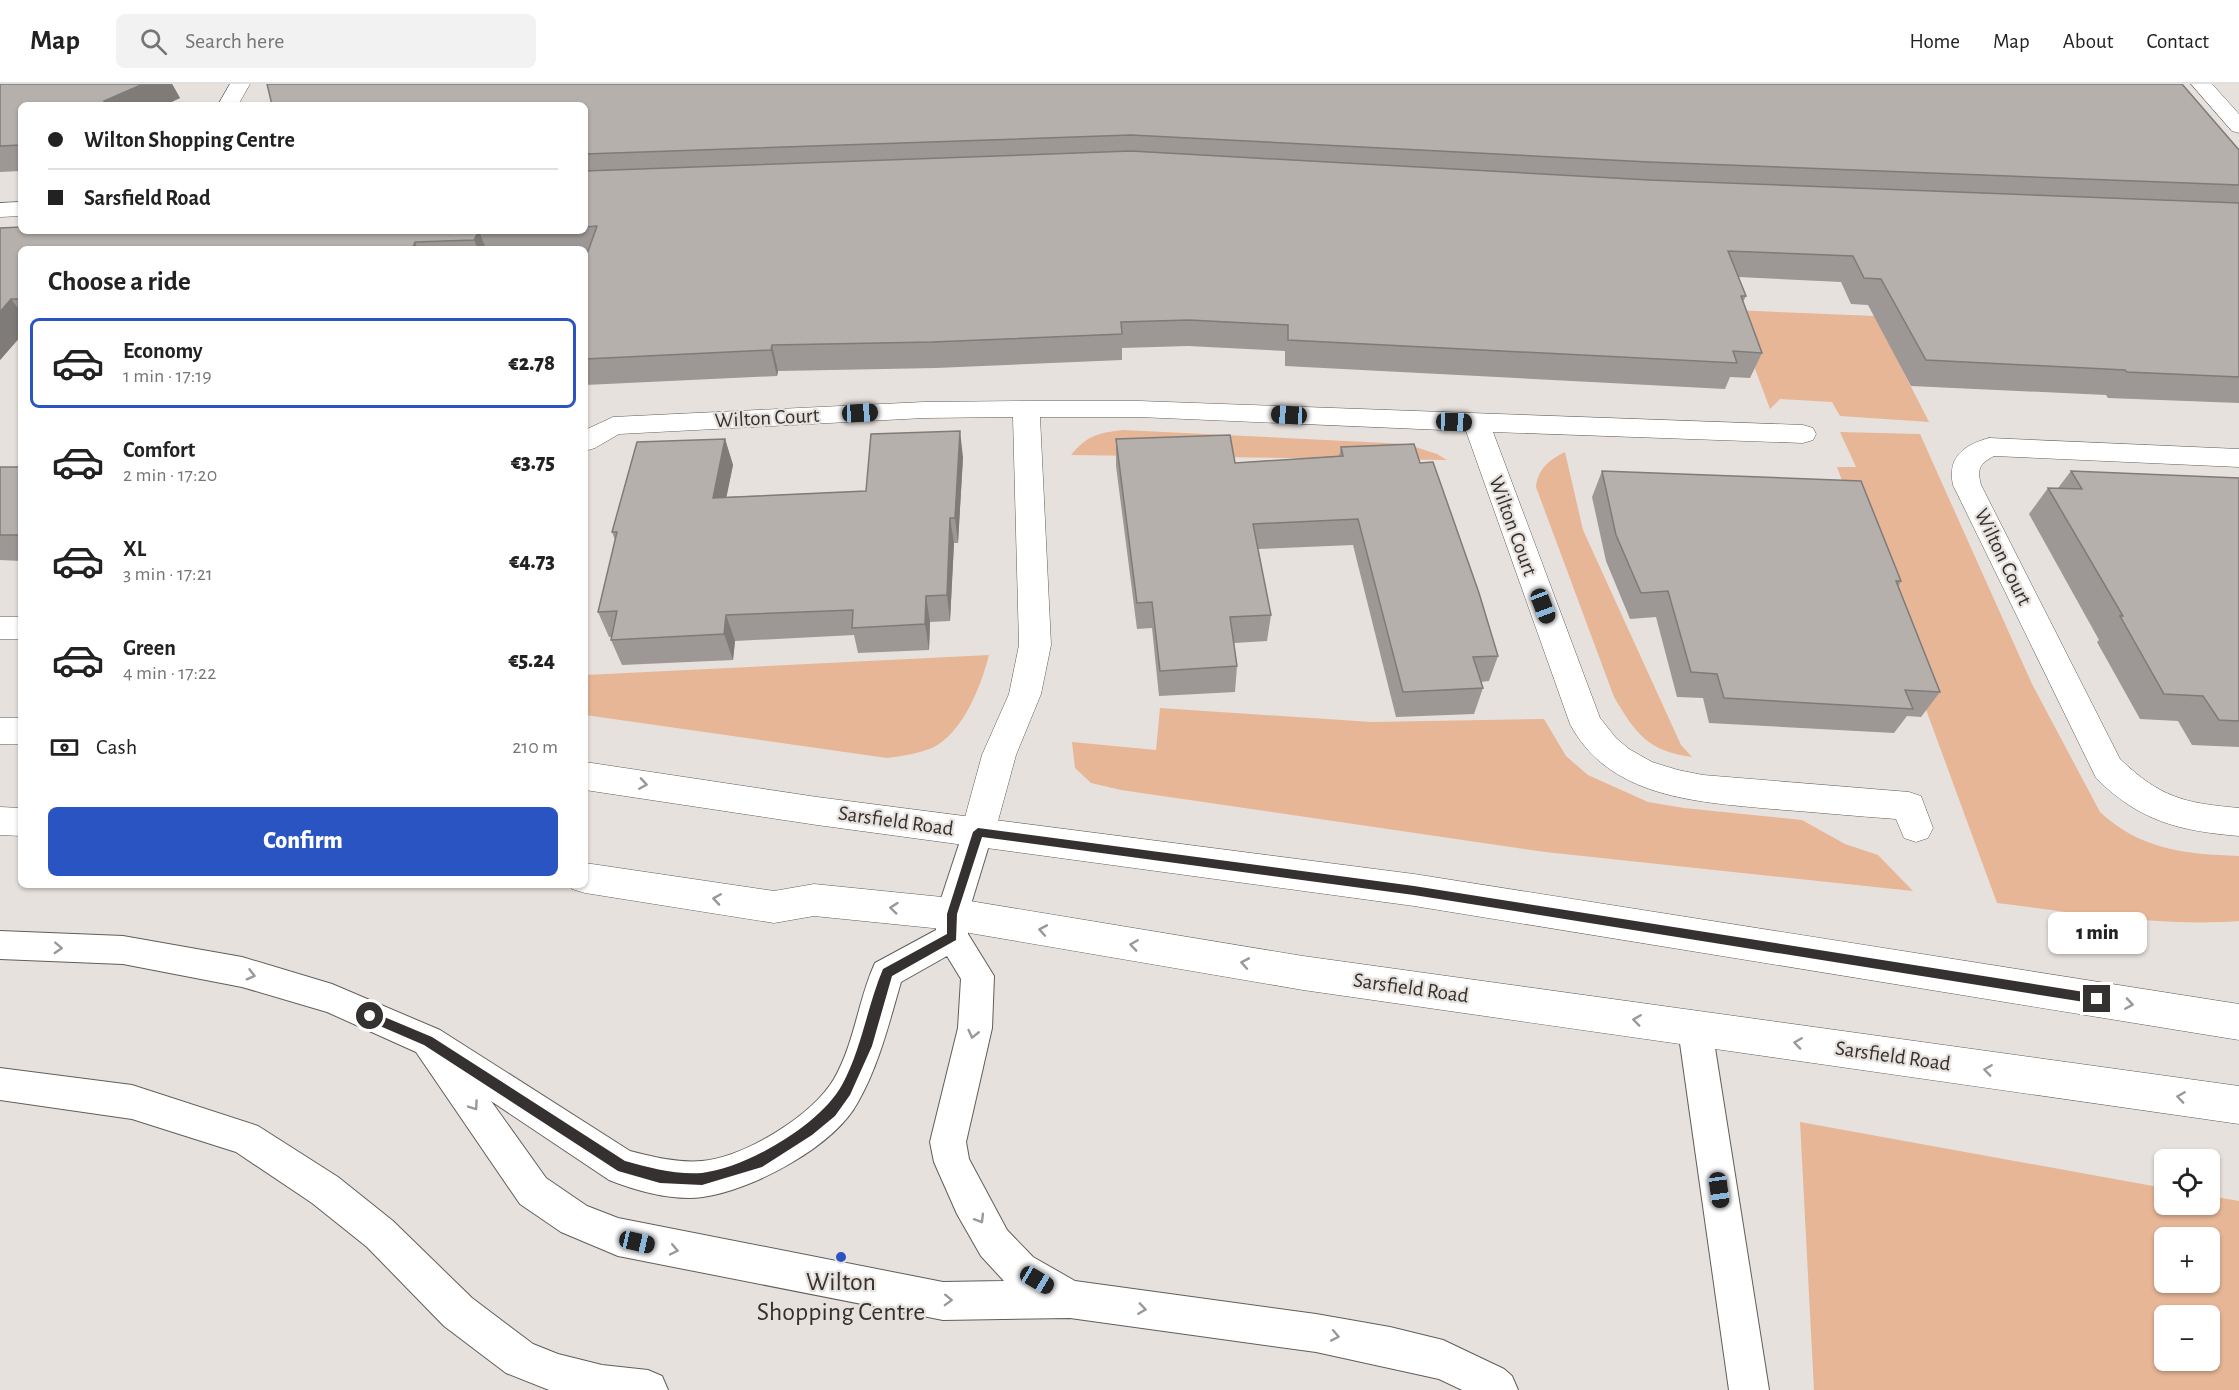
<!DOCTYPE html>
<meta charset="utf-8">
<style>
:root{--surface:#fff;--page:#f2f2f2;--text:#222;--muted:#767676;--line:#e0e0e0;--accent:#2b54c3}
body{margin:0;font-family:"Alegreya Sans",sans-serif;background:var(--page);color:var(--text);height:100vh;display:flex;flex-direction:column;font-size:22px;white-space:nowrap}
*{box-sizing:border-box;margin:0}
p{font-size:20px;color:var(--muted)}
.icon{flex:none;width:33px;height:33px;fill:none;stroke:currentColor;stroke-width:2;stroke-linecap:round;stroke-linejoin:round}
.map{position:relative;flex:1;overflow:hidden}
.sheet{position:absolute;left:18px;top:162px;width:570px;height:642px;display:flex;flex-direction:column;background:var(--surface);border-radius:9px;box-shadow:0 2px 4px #0004}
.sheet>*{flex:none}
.banner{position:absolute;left:18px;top:18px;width:570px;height:132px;border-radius:9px;box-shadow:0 2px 4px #0004;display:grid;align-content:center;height:132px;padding:0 30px;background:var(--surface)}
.tools{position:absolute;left:2154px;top:1065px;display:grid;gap:12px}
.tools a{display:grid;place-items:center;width:66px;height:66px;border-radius:9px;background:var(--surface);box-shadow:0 2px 4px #0004;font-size:30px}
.end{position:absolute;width:27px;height:27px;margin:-14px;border:8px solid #343130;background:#fff;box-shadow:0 0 0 3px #fff}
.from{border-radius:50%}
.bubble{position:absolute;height:42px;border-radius:9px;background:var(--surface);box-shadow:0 2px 4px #0004;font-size:20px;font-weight:800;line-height:42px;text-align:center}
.car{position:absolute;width:18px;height:36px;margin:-18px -9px;border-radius:8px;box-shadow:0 0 4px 2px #0007;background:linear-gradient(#222 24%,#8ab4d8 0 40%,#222 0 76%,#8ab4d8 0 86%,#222 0)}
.banner b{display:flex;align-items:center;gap:21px;height:57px;font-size:22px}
.banner b+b{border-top:2px solid var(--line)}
.banner i{width:15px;height:15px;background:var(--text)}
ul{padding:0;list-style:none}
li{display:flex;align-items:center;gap:18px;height:90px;margin:0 12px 9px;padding:0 18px;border:3px solid transparent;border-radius:9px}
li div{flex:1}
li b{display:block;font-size:22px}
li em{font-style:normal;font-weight:800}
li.active{border-color:var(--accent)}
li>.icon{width:54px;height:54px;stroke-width:1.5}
h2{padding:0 30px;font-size:27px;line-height:72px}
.pay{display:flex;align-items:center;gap:15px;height:66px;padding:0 30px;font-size:22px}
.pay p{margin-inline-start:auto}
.primary-button{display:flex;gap:12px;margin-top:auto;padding:12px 30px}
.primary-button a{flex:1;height:69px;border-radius:9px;background:var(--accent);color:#fff;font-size:24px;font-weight:800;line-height:69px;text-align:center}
header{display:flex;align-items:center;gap:36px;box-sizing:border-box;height:84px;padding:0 30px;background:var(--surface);border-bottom:2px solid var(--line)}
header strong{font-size:28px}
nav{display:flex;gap:33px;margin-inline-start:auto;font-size:21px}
.search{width:420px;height:54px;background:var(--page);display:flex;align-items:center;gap:15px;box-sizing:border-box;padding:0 21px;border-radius:9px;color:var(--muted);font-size:22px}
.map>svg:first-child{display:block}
</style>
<header>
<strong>Map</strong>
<div class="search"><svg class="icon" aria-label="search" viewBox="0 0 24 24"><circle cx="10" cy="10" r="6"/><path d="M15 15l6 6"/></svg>Search here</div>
<nav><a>Home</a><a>Map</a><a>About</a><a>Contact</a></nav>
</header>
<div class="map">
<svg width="2239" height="1306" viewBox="0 0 2239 1306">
<rect width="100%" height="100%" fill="#e7e1dd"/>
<g fill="#e7b696" fill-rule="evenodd">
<path d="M1733,226L1875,232L1929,338L1840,332L1832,318L1780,315L1770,325Z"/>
<path d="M1123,346L1406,360L1437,370L1447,376L1071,371C1087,351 1099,349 1123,346Z"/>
<path d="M1840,348L1920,350L2032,600L2100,728C2141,766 2185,770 2239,772V837C2159,843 2077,829 1997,819L1837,383H1856Z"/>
<path d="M1565,368L1583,446L1681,661L1692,673C1648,667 1636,650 1614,613L1536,403C1538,385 1549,376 1565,368Z"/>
<path d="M989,571C981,602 963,649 932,664C917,670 902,672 887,674L585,631V591Z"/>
<path d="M1160,624L1372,638L1544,635L1566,672L1588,691L1648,718L1684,724L1802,736L1845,760L1878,771L1913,807L1545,768L1121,706L1091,699L1075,684L1072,658L1156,666Z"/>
<path d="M1800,1038L2164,1104V1120H2210V1112L2239,1117V1306H1814ZM2164,1154H2210V1198H2164ZM2164,1232H2210V1276H2164Z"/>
</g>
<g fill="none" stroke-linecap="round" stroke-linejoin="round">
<g stroke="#625d5a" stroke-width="2">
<g id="service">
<path d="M978,735L989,739L993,748L968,830V850L994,892L992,944L966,1058L969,1075L1007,1146L1033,1173L1075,1197L1316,1230L1390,1243L1443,1256L1504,1285L1512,1292L1518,1306H1462L1439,1295L1316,1268L1070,1234L943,1236L618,1172L561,1148L520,1120L416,968L327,928L242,903L123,880L0,875V847L123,852L242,873L332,900L440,946L630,1067C653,1073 678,1079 702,1077C745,1073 812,1032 834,995C855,958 858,916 875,879L936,846V830L963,748L967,739ZM947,872L961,895L958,944L930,1058L934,1078L957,1130L981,1172L1004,1197L943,1198L618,1134L587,1122L546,1094L491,1017L609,1096C637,1107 672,1117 703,1113C752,1106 834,1063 858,1018C879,981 889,939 901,898Z"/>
<path d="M1695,929L1707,934L1712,945L1769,1306H1729L1678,945L1683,934Z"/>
<path d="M0,984L132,1001L258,1042L338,1093L393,1137L472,1214L533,1260L558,1270L602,1281L648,1286L662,1292L668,1306H549L506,1289L444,1242L367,1163L312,1119L236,1068L132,1035L0,1016Z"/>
</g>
</g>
<g stroke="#625d5a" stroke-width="1">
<g id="minor">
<path d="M230,0H250L238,21H218Z"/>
<path d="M2191,0H2212L2239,30V49L2232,47Z"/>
<path d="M21,118V132L0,133V119Z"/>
<path d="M1026,317H1139L1803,341L1813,344L1816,350L1813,356L1803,359L1493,348L1600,634L1616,654L1629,665L1652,678L1678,686L1703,691L1909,708L1921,712L1933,744L1928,754L1916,758L1904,754L1896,735C1854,732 1813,728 1772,725C1697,718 1609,714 1570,640L1466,347L1139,333H1040L1051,561L1041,610L1016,671L995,748L990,758L978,763L966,758L961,748L982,671L1009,610L1019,561L1013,333L924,334L619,350L595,364L585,367V346L613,333L924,318Z"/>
<path d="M1989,354L2239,365V383L1994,372C1979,380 1977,385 1981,401L2120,675C2161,714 2184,719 2239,724V752C2179,747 2139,737 2096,694L1953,401C1947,373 1964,361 1989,354Z"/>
<rect x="0" y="533" width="21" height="22"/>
</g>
</g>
<g stroke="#625d5a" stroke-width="1">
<g id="secondary">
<rect x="0" y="634" width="21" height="26"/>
<path d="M585,678L817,713L1414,790L2239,920V956L1414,822L817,741L585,706Z"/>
<path d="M0,723L21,724V752L0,751Z"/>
<path d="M585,779L774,807L814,800L952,814L1303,872L2239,1002V1040L1303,906L952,846L814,832L774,839L585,809L572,805L570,801H585Z"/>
</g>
</g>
<use href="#service" fill="#fff" fill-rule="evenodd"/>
<use href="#minor" fill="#fff" fill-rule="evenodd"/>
<use href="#secondary" fill="#fff" fill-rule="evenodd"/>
</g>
<g fill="#9d9795">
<path d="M0,0H172L180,14L165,21H21V87L0,88Z"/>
<path d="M585,21L2239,66V319L2108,314L2106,311L1911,302L1868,221L1851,220L1841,198L1738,193L1746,212L1743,218L1762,269L1750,294L1730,293L1725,305L1285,282V267L1188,262L1122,264V276L936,284L778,287L777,292L585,301V176L588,168H585V165H21V252L0,276L21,147H585Z"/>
<path d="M725,355L733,381L726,413L866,407L963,373L958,459H954L950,537L930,538L929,566L858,569L854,551L735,557L733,576L622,581L611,556V553H609L598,528L615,456L612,448Z"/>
<path d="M1116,355L1235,379L1339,372L1341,363L1420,379L1498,572L1489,597L1481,598L1483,604L1474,630L1396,633L1353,461L1258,465L1271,531L1267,557L1234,559L1237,582L1235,608L1159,612L1152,544L1137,545L1116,382Z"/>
<path d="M0,383H21V477L0,476Z"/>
<path d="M1602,387L1901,497L1898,503L1940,608L1921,633L1907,632L1894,649L1709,639L1703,614L1677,613L1656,533L1630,535L1606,477L1592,413Z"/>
<path d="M2071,387L2239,394V663L2192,661L2178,637L2140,635L2097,558L2099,556L2029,430L2048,404H2058Z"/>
</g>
<g fill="#7f7b79">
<path d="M143,0H172L180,14L165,21H107L104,17Z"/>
<path d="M479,147L486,165H478L474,156Z"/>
<path d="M415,158L418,165H412Z"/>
<path d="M11,215L21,228V252L0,276V228Z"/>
<path d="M772,261L778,287L777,292L771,266Z"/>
<path d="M960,347L963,373L958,459L955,434Z"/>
<path d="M725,355L733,381L721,440L713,414Z"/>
<path d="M950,434L954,459L950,537L947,511Z"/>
<path d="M926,512L930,538L929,566L925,540Z"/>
<path d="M726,531L735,557L733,576L724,550Z"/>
</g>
<g fill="#b6b0ad" stroke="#7f7b79" stroke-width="1.5">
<path d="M0,0H143L104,17L113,21H21V61L0,62Z"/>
<path d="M267,0H2182L2239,66V101L1649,78L1131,51L585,70V21H272Z"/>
<path d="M1131,67L1649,96L2239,119V293L2127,288L2125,286L1926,276L1881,195L1864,194L1853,172L1728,167L1746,212H1741L1762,269L1733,267L1737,279L1288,256V241L1189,236L1121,238L1122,250L932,258L772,261L771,266L585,275V176L597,142L585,143V87Z"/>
<path d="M21,143V147H481H479L474,156L415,158L412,165H21V215H11L0,228V144Z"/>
<path d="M960,347L955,434H950L947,511L926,512L925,540L852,544L853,526L726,531L724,550L611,556L617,527L598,528L617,448H612L637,358L725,355L713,414L866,407L871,350Z"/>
<path d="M1230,351L1235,379L1343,372L1341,363L1414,360L1420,379L1433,378L1479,509L1498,572L1473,573L1483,604L1403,608L1358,435L1253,440L1271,531L1230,533L1237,582L1160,587L1152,518L1137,519L1116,355Z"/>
<rect x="0" y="383" width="21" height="68"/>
<path d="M1602,387L1861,397L1901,497H1896L1940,608L1905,606L1913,625L1724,614L1717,590L1691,588L1668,507L1641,509L1616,451Z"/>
<path d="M2071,387L2239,394V637L2219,636L2203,612L2164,610L2120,532H2123L2048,404L2082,405Z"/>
</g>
<defs><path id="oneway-chevron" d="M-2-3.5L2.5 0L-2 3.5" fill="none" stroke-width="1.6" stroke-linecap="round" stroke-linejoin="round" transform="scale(1.5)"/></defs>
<g stroke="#9a9898">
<use href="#oneway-chevron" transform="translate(643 700) rotate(9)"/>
<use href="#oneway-chevron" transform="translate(717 815) rotate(-171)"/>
<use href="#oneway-chevron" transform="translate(894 824) rotate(-174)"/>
<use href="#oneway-chevron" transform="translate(1043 846) rotate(-170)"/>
<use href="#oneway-chevron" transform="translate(1134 861) rotate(-172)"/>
<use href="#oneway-chevron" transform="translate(58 864) rotate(3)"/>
<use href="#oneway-chevron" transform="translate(1245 879) rotate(-170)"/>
<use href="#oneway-chevron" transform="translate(251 891) rotate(15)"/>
<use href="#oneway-chevron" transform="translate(2129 920) rotate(9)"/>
<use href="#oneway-chevron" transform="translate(1637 936) rotate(-172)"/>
<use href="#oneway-chevron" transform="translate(973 950) rotate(103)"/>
<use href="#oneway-chevron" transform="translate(1798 959) rotate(-172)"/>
<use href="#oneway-chevron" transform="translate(1988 986) rotate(-172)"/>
<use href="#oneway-chevron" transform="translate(2181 1013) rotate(-172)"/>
<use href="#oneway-chevron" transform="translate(474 1022) rotate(55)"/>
<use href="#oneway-chevron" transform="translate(980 1135) rotate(59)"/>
<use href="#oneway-chevron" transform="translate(674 1166) rotate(12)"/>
<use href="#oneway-chevron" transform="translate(948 1216) rotate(2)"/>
<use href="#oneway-chevron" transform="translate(1142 1225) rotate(8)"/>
<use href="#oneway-chevron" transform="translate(1335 1252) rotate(11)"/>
</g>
<path fill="#343130" d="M978,744L1414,802L2097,910L2103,915L2097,920L1414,811L982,753L957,830L956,856L892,892L872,962L850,1011L835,1032L812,1051L762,1083L702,1101L660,1099L618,1087L424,961L366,936L365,932L370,927L432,953L625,1077C650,1084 676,1091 702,1089C746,1084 820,1041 842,1001C862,964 867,923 883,885L947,850V830L973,748Z"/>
<circle fill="#2b54c3" stroke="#e7e1dd" stroke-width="2" cx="841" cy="1173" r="6"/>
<g text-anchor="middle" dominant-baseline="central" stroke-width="4.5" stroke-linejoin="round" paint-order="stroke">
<g font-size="21" fill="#343130" stroke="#e7e1dd">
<text transform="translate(767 334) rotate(-3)">Wilton Court</text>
<text transform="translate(1513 442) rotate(70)">Wilton Court</text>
<text transform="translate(2003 473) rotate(64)">Wilton Court</text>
<text transform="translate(896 737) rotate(8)">Sarsfield Road</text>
<text transform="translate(1411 904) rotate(8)">Sarsfield Road</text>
<text transform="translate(1893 972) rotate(8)">Sarsfield Road</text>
</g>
<g font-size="26" fill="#343130" stroke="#e7e1dd">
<text x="841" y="1198">Wilton<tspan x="841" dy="30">Shopping Centre</tspan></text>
</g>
</g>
</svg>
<div class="tools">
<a><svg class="icon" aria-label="locate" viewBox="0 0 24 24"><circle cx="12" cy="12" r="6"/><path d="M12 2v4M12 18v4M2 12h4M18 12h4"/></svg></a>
<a>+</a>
<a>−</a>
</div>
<i class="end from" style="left:370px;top:932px"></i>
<i class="end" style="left:2097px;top:915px"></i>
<div class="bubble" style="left:2048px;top:828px;width:99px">1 min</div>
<i class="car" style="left:860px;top:329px;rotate:87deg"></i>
<i class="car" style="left:1289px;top:331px;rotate:273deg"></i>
<i class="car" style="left:1454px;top:338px;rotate:92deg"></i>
<i class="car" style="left:1543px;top:522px;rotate:159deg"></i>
<i class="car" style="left:1719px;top:1106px;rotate:172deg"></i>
<i class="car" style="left:637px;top:1158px;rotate:103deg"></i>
<i class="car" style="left:1037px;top:1196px;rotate:121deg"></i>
<div class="banner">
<b><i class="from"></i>Wilton Shopping Centre</b>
<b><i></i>Sarsfield Road</b>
</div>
<section class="sheet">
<h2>Choose a ride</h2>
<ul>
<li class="active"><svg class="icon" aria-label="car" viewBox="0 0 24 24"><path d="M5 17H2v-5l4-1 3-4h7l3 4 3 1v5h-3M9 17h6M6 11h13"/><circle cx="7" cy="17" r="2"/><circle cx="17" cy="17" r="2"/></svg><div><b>Economy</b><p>1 min · 17:19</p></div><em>€2.78</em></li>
<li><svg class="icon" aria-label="car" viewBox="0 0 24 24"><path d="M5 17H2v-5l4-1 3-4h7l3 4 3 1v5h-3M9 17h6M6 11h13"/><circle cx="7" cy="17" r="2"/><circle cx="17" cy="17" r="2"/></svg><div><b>Comfort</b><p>2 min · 17:20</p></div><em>€3.75</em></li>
<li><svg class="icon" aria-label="car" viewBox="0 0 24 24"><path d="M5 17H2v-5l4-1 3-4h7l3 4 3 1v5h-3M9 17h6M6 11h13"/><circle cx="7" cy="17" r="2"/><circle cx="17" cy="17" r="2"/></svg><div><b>XL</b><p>3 min · 17:21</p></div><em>€4.73</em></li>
<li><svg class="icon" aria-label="car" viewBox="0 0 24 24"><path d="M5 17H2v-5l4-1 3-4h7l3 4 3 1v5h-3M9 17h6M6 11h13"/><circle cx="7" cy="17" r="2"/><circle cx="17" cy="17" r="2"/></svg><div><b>Green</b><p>4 min · 17:22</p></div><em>€5.24</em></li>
</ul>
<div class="pay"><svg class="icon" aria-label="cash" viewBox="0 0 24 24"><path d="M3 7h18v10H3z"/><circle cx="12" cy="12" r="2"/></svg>Cash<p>210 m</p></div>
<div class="primary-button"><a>Confirm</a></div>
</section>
</div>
